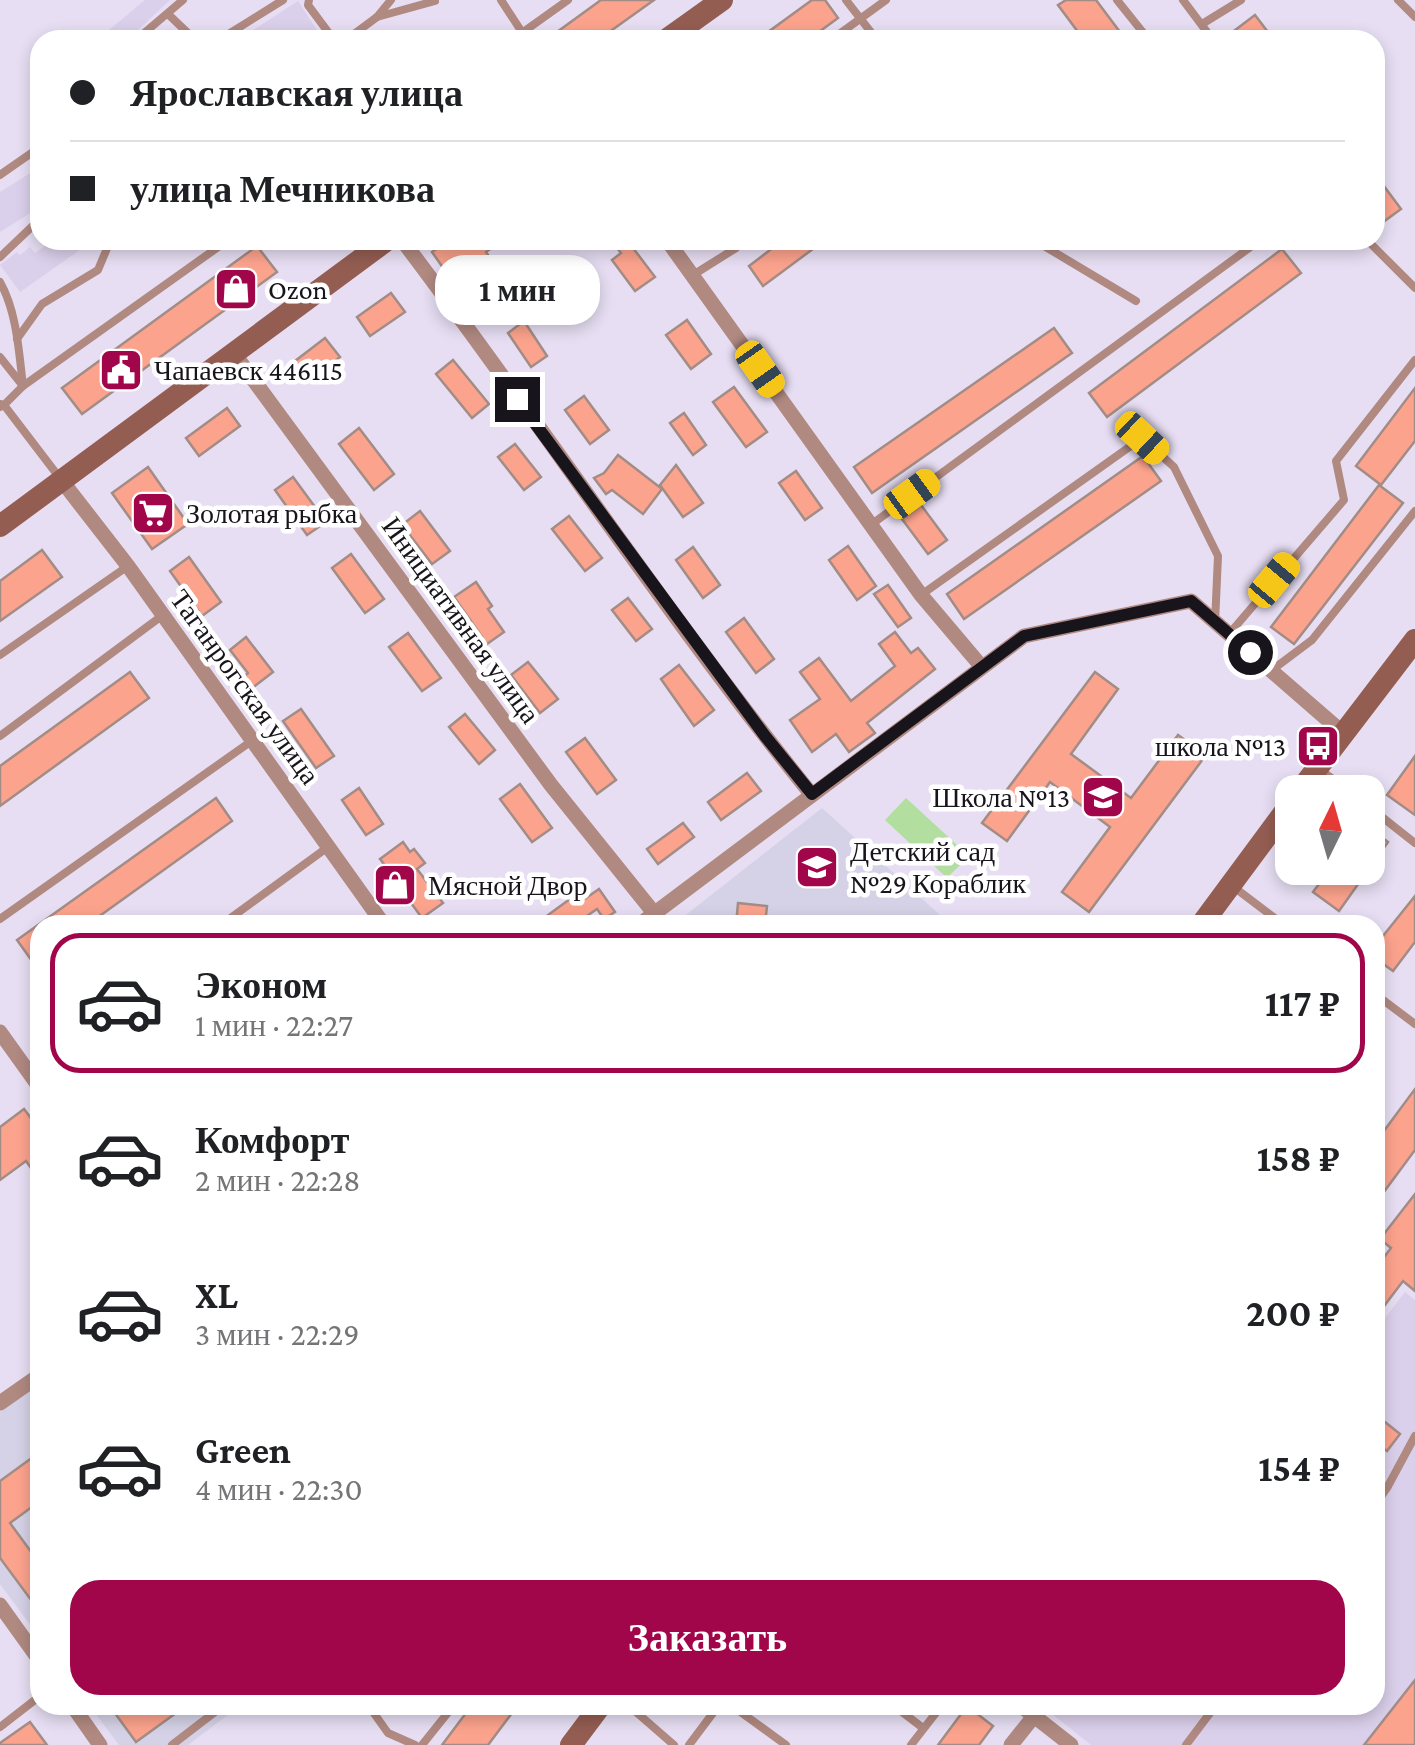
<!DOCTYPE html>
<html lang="ru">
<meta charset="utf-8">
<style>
:root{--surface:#fff;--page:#f2f2f2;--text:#202124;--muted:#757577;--line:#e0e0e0;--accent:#a00649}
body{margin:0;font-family:"Crimson Pro",serif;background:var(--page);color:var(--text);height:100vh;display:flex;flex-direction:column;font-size:38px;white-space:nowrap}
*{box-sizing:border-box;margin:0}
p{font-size:32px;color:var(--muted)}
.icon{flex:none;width:55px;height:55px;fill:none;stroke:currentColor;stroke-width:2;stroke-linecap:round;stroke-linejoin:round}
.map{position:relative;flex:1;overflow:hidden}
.details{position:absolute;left:30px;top:915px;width:1355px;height:800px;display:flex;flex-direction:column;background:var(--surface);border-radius:30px;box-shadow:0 5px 15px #0003}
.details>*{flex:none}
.hud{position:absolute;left:30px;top:30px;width:1355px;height:220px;border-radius:30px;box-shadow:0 5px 15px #0003;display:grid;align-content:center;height:220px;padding:0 40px;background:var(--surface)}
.needle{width:65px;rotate:5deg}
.controls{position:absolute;left:1275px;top:775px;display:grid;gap:20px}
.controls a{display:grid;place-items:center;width:110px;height:110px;border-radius:20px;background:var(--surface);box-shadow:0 5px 15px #0003;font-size:50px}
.end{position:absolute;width:45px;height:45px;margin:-22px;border:12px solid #17141b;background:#fff;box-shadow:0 0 0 5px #fff}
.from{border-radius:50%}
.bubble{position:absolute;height:70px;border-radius:30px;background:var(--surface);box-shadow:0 5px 15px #0003;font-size:32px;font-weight:700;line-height:70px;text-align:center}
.car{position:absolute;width:30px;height:60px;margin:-30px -15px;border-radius:12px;box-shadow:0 0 8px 2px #0007;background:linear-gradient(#f5c518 24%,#345 0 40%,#f5c518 0 76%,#345 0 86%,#f5c518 0)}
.hud b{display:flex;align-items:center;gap:35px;height:95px;font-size:38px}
.hud b+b{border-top:2px solid var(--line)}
.hud i{width:25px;height:25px;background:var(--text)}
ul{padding:18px 0 0;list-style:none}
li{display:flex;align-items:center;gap:30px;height:140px;margin:0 20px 15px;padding:0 20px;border:5px solid transparent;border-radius:30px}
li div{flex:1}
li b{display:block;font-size:38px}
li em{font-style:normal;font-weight:700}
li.current{border-color:var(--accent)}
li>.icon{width:90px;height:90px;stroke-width:1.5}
.cta{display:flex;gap:20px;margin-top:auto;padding:20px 40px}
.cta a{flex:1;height:115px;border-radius:30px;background:var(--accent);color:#fff;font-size:40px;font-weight:700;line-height:115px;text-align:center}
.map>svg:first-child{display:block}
</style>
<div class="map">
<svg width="1415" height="1745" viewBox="0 0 1415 1745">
<rect width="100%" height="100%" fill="#e7def3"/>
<g fill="#dbd0eb">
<path d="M145,0H170L127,40H97Z"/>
<path d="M298,1L317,30L302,40H238Z"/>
<path d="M40,167V207L0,232V192Z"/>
<path d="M53,240H94L20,292L0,265L17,252L20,255L30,247L35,253Z"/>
<path d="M1405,1292L1415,1300V1745H1091L1041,1705H1375V1331Z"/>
</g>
<g fill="#d5d2e7">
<path d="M822,808L951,925H673Z"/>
<path d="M40,1380V1638L0,1584V1411Z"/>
<path d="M89,1705H241L188,1745H119Z"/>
</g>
<path fill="#b2df9f" d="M906,798L969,856L947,878L885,820Z"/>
<g fill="#fca38d" stroke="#a38c86" stroke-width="2.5">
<path d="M601,0H654L598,40H546Z"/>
<path d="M812,0H825L838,18L808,40H757Z"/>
<path d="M1066,0H1096L1126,40H1084L1058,5Z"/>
<path d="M1255,15L1274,40H1222Z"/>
<path d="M1375,174L1401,209L1375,228Z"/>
<path d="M449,240H503L486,252L515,294L479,319L432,252Z"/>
<path d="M627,240L655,277L635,291L612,260L621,253L617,248Z"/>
<path d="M762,240H825L763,286L749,266L770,250Z"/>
<path d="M257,246L277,272L82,414L62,388Z"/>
<path d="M1282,249L1301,273L1107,417L1089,393Z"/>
<path d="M391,293L405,312L370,336L357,317Z"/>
<path d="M687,320L711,354L691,369L666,335Z"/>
<path d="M524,321L547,356L531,367L508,333Z"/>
<path d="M1054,328L1072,353L872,493L854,467Z"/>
<path d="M325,338L340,357L310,380L295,361Z"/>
<path d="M453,360L489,404L472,418L436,374Z"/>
<path d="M734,387L767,432L746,447L713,402Z"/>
<path d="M1415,388V441L1381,485L1356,466Z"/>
<path d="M584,396L609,430L590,444L565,410Z"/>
<path d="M227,408L240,426L199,456L186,438Z"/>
<path d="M684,413L706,445L693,455L670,423Z"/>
<path d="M359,428L394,474L374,490L339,444Z"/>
<path d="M515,444L541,477L524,490L498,457Z"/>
<path d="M618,455L662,489L643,514L612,490L606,494L594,478L604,473Z"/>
<path d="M1143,456L1161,481L964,619L947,594Z"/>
<path d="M676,465L703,503L683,517L660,485Z"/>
<path d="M148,467L188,524L152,549L112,493Z"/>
<path d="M796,471L822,508L805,520L779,483Z"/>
<path d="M293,477L326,522L307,535L275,490Z"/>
<path d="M1379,485L1403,503L1294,644L1271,627Z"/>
<path d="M921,505L947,540L928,554L902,519Z"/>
<path d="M420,511L450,551L432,564L402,525Z"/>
<path d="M569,516L602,558L585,571L552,529Z"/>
<path d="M848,546L876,586L857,600L829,560Z"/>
<path d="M693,547L720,585L703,598L676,560Z"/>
<path d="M42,550L62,577L0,621V581Z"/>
<path d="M351,554L384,599L365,613L332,568Z"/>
<path d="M189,557L221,602L202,616L170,571Z"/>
<path d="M476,582L492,606L488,609L504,632L487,644L454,597Z"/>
<path d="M888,585L911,618L898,627L874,594Z"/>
<path d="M628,598L652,629L636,641L612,610Z"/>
<path d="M744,618L774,659L756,673L726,632Z"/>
<path d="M895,632L911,653L918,648L935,669L867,723L875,733L849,752L836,734L812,752L790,720L820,699L800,672L819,658L851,701L895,666L879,644Z"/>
<path d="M408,633L441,678L422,691L389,647Z"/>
<path d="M246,637L273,672L251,689L242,678L248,673L230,650Z"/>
<path d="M528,662L558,699L540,713L511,675Z"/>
<path d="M679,665L714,710L694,726L661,679Z"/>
<path d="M130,672L149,698L0,806V766Z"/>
<path d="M1095,672L1118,689L1071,754L1131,798L1178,735L1206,755L1089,912L1062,892L1110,827L1050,782L1007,841L982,823Z"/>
<path d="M301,709L334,756L316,768L283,721Z"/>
<path d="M465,714L495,750L479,764L449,727Z"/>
<path d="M585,738L616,780L597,794L566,752Z"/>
<path d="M1415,756V815L1387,795Z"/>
<path d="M747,773L761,791L721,820L708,802Z"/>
<path d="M520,784L552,828L532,842L500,799Z"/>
<path d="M359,788L383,824L366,835L342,800Z"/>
<path d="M216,798L232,821L87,925H40V972L17,940Z"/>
<path d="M683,823L694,837L658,864L647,849Z"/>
<path d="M1368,827L1388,842L1339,911L1313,892L1331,868H1368Z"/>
<path d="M403,842L410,852L414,849L425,863L417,869L443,903L422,918L403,892L395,898L378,875L387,868L380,859Z"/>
<path d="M599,889L615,912L604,919L597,909L574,925H555L548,915L581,891L586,898Z"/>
<path d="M1415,896V942L1393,971L1375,958V946Z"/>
<path d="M738,903L767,906L765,925H736Z"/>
<path d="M1415,1089V1150L1375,1204V1143Z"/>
<path d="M24,1109L40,1130V1162L31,1168L26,1161L0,1180V1127Z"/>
<path d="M1415,1194V1291L1403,1281L1375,1318V1269L1391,1248L1380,1239Z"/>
<path d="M1375,1414L1400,1434L1387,1451L1375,1442Z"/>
<path d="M40,1452V1501L10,1523L40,1564V1612L0,1558V1481Z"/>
<path d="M1415,1680V1745H1364Z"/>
<path d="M109,1705H187L136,1742Z"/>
<path d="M472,1705H518L488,1745H442Z"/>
<path d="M967,1706L993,1726L979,1745H938Z"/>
<path d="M30,1722L47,1745H0V1743Z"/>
</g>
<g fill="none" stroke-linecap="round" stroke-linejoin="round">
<g stroke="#b08981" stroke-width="8">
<path d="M309,0L308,5L334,40"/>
<path d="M501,0L527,40"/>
<path d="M846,0L877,40"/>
<path d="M1117,0L1149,40"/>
<path d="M1183,0L1213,40"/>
<path d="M1398,0L1415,17"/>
<path d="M169,15L193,38L190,40"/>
<path d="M377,17L435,1"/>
<path d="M1202,24L1241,0"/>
<path d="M136,40L183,0"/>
<path d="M219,40L283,0"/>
<path d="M346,40L377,17L391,0"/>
<path d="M512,40L568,0"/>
<path d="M831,40L886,0"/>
<path d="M0,175L40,147"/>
<path d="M1034,240L1136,301"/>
<path d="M1367,240L1415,288"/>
<path d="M0,257L40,219"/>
<path d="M693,275L736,248L739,240"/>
<path d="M0,282C17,312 19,353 23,386L4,405L0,404"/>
<path d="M17,339L42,304L98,270L108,246L116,240"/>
<path d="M0,357L23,386L228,240"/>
<path d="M0,407L4,405L59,477"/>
<path d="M872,524L1260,240"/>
<path d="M921,595L1142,438L1174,467L1218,556L1215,623"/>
<path d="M1229,634L1344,500L1336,461L1415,360"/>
<path d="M0,655L128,566"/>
<path d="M1272,670L1312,640L1415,511"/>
<path d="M0,736L163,615"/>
<path d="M1322,771L1350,792"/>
<path d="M1368,806L1415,843"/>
<path d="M1235,888L1284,925"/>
<path d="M0,919L253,740"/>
<path d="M221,925L328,847"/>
<path d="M1375,994L1415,1024"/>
<path d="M1375,1505L1387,1488L1415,1436"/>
<path d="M368,1705L388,1733L415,1745"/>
<path d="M628,1705L674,1745"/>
<path d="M731,1705L786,1745"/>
<path d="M893,1705L923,1728"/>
<path d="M0,1727L40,1696"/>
<path d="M172,1745L224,1705"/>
<path d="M422,1745L454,1705"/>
<path d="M689,1745L719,1705"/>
<path d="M911,1745L942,1705"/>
<path d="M1186,1745L1216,1705"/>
</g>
<g stroke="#b08981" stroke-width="15">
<path d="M402,240C541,423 667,616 812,795"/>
<path d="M667,240L921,595L981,666"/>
<path d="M233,352L551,785L654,913"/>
<path d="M62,481L128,566L384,925"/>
<path d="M639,925L1024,636L1191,601L1343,733"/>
<path d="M0,1032L40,1088"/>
<path d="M0,1403L40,1375"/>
<path d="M0,1605L40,1661"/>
<path d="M72,1705L100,1745"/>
<path d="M1020,1705L1071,1745"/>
<path d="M1011,1745L1034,1716"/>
</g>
<g stroke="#945d52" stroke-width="22">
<path d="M666,40L722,0"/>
<path d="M0,526L387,240"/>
<path d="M1299,792L1415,640"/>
<path d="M1201,925L1292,802"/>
<path d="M571,1745L601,1705"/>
</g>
</g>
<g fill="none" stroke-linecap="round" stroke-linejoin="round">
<path stroke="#17141b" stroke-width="12" d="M517,399L765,736L812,794L1024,636L1191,601L1250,652"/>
</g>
<defs>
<g id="shop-square" transform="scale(2.25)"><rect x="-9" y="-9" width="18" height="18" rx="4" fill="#a00649" stroke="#fff"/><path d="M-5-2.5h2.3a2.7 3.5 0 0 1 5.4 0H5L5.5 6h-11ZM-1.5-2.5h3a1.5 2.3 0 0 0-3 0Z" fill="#fff"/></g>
<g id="civic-square" transform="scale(2.25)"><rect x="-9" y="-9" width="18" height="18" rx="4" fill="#a00649" stroke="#fff"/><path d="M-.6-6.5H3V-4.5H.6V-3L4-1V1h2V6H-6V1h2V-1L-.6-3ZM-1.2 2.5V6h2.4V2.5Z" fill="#fff"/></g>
<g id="supermarket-square" transform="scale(2.25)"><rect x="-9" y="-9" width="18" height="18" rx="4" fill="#a00649" stroke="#fff"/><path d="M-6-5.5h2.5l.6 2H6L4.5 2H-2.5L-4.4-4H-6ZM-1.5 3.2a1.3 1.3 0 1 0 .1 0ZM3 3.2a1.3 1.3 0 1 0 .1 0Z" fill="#fff"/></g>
<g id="bus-square" transform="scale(2.25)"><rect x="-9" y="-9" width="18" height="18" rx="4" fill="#a00649" stroke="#fff"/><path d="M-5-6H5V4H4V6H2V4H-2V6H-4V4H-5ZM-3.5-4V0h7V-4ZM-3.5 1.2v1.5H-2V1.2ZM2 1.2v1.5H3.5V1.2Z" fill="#fff"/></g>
<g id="school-square" transform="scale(2.25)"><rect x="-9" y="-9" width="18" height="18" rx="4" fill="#a00649" stroke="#fff"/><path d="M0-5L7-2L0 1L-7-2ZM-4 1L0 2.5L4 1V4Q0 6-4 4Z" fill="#fff"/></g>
</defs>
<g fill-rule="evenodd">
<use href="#shop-square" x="236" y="289"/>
<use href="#civic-square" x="121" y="370"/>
<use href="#supermarket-square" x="153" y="513"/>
<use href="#bus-square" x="1318" y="746"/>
<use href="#school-square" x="1103" y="797"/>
<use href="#school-square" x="817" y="867"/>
<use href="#shop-square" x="395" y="885"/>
</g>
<g text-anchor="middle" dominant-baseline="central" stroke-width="9" stroke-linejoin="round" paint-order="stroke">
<g font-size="28" fill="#17141b" stroke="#fff" text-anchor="start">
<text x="268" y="289">Ozon</text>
<text x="154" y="370">Чапаевск 446115</text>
<text x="186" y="513">Золотая рыбка</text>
<text x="1286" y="746" text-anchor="end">школа №13</text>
<text x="1070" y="797" text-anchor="end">Школа №13</text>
<text x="850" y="851">Детский сад<tspan x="850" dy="32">№29 Кораблик</tspan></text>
<text x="428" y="885">Мясной Двор</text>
</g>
<g font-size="28" fill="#17141b" stroke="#fff">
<text transform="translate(461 620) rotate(54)">Инициативная улица</text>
<text transform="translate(245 687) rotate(54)">Таганрогская улица</text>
</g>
</g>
</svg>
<div class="controls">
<a><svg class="needle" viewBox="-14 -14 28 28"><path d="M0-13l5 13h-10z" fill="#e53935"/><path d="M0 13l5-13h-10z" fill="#757577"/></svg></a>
</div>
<i class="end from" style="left:1250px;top:652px"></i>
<i class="end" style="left:517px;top:399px"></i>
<div class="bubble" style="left:435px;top:255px;width:165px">1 мин</div>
<i class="car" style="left:760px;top:369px;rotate:145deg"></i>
<i class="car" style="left:1142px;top:438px;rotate:133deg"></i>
<i class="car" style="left:912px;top:494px;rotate:54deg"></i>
<i class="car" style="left:1274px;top:580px;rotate:40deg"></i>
<div class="hud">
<b><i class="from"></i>Ярославская улица</b>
<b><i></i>улица Мечникова</b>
</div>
<section class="details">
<ul>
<li class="current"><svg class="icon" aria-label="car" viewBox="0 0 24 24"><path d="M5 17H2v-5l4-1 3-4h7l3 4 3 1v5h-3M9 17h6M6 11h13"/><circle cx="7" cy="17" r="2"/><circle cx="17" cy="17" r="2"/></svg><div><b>Эконом</b><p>1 мин · 22:27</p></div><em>117 ₽</em></li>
<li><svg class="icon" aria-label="car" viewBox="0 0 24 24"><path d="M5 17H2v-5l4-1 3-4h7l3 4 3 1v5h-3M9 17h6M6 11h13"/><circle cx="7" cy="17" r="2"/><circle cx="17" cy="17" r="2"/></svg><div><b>Комфорт</b><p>2 мин · 22:28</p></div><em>158 ₽</em></li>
<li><svg class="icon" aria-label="car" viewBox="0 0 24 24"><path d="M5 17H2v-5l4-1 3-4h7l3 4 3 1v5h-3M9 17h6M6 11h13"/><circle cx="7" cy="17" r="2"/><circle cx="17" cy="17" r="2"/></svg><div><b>XL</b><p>3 мин · 22:29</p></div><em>200 ₽</em></li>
<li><svg class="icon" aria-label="car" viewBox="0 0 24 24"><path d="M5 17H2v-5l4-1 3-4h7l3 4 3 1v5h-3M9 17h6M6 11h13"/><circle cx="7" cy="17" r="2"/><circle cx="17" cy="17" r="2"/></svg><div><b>Green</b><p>4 мин · 22:30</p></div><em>154 ₽</em></li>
</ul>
<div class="cta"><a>Заказать</a></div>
</section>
</div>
